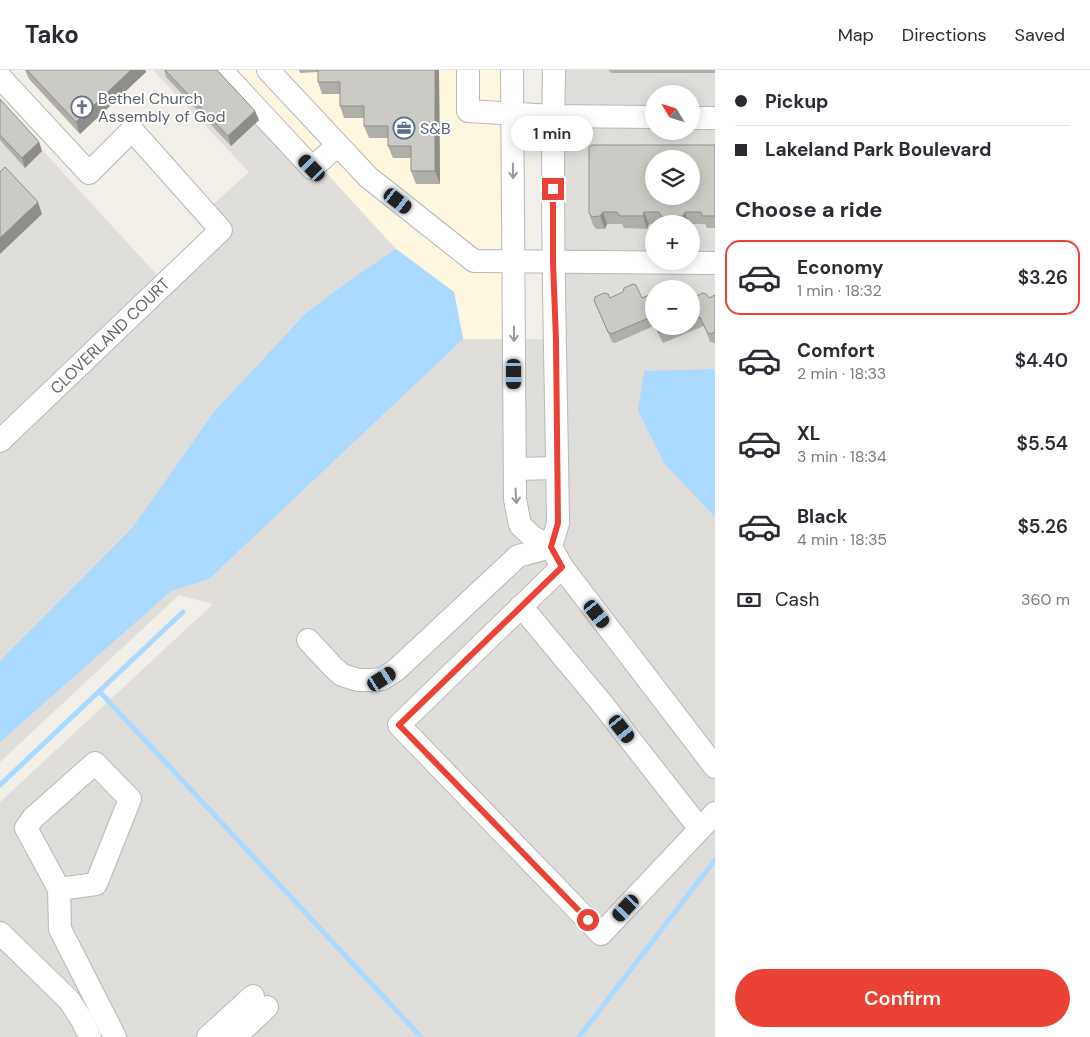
<!DOCTYPE html>
<meta charset="utf-8">
<style>
:root{--surface:#fff;--page:#f2f2f3;--text:#2b2b33;--muted:#7c7c81;--line:#e1e1e2;--accent:#ea4335}
body{margin:0;font-family:"DM Sans",sans-serif;background:var(--page);color:var(--text);height:100vh;display:flex;flex-direction:column;font-size:19px;white-space:nowrap}
*{box-sizing:border-box;margin:0}
p{font-size:16px;color:var(--muted)}
.icon{flex:none;width:28px;height:28px;fill:none;stroke:currentColor;stroke-width:2;stroke-linecap:round;stroke-linejoin:round}
.map{position:relative;flex:1;overflow:hidden}
.drawer{display:flex;flex-direction:column;background:var(--surface);width:375px}
.drawer>*{flex:none}
.banner{display:grid;align-content:center;height:110px;padding:0 20px;background:var(--surface)}
.needle{width:32px;rotate:308deg}
.buttons{position:absolute;left:645px;top:15px;display:grid;gap:10px}
.buttons a{display:grid;place-items:center;width:55px;height:55px;border-radius:50%;background:var(--surface);box-shadow:0 2px 12px #0003;font-size:25px}
.end{position:absolute;width:22px;height:22px;margin:-11px;border:6px solid #ea4335;background:#fff;box-shadow:0 0 0 2px #fff}
.from{border-radius:50%}
.bubble{position:absolute;height:35px;border-radius:18px;background:var(--surface);box-shadow:0 2px 12px #0003;font-size:16px;font-weight:600;line-height:35px;text-align:center}
.car{position:absolute;width:15px;height:30px;margin:-15px -8px;border-radius:6px;box-shadow:0 0 4px 1px #0007;background:linear-gradient(#222 24%,#8ab4d8 0 40%,#222 0 76%,#8ab4d8 0 86%,#222 0)}
.banner b{display:flex;align-items:center;gap:18px;height:48px;font-size:19px}
.banner b+b{border-top:1px solid var(--line)}
.banner i{width:12px;height:12px;background:var(--text)}
ul{padding:0;list-style:none}
li{display:flex;align-items:center;gap:15px;height:75px;margin:0 10px 8px;padding:0 10px;border:2px solid transparent;border-radius:15px}
li div{flex:1}
li b{display:block;font-size:19px}
li em{font-style:normal;font-weight:600}
li.current{border-color:var(--accent)}
li>.icon{width:45px;height:45px;stroke-width:1.5}
h2{padding:0 20px;font-size:22px;line-height:60px}
.pay{display:flex;align-items:center;gap:12px;height:55px;padding:0 20px;font-size:19px}
.pay p{margin-inline-start:auto}
.primary-button{display:flex;gap:10px;margin-top:auto;padding:10px 20px}
.primary-button a{flex:1;height:58px;border-radius:30px;background:var(--accent);color:#fff;font-size:20px;font-weight:600;line-height:58px;text-align:center}
header{display:flex;align-items:center;gap:30px;box-sizing:border-box;height:70px;padding:0 25px;background:var(--surface);border-bottom:1px solid var(--line)}
header strong{font-size:24px}
nav{display:flex;gap:28px;margin-inline-start:auto;font-size:18px}
main{display:flex;flex:1;min-height:0}
.map>svg:first-child{display:block}
</style>
<header>
<strong>Tako</strong>
<nav><a>Map</a><a>Directions</a><a>Saved</a></nav>
</header>
<main>
<div class="map">
<svg width="715" height="967" viewBox="0 0 715 967">
<rect width="100%" height="100%" fill="#f1efe8"/>
<path fill="#fef7e0" d="M232,0H503V269H463L454,222L396,179Z"/>
<path fill="#e0deda" fill-rule="evenodd" d="M153,0H232L396,179L454,222L463,269H555L554,0H715V967H0V732L213,534L179,525L0,692V34L158,206L219,150L209,138L249,102ZM654,24H691V61H654ZM654,89H691V126H654ZM654,154H691V191H654ZM654,219H691V256H654Z"/>
<g fill="#aadaff">
<path d="M396,179L454,222L463,269L209,509L171,521L0,672V591L133,457L214,342L305,244L346,213Z"/>
<path d="M715,299V447L664,393L638,341L644,301Z"/>
</g>
<g fill="none" stroke-linecap="round" stroke-linejoin="round">
<g stroke="#aadaff" stroke-width="5">
<path d="M100,622L421,967"/>
<path d="M0,715L183,542"/>
<path d="M579,967L715,790"/>
</g>
<g stroke="#b5b8bc" stroke-width="24">
<g id="minor">
<path d="M221,0L312,98L338,75"/>
<path d="M268,0L368,107L474,191L715,193"/>
<path d="M468,0V41L553,46L654,47"/>
<path d="M512,0L515,429L520,455L533,467L551,477"/>
<path d="M0,7L89,103L132,60L221,160L0,371"/>
<path d="M691,48H715"/>
<path d="M515,399L557,398"/>
<path d="M551,477L558,453C556,302 551,151 554,0"/>
<path d="M555,484L562,497L715,697"/>
<path d="M562,497L399,655L601,864L715,743"/>
<path d="M521,536L600,631L700,759"/>
<path d="M308,570L333,597L342,605L358,610H371L382,609L396,600L518,486L551,477"/>
<path d="M59,819L96,814L130,729L95,693L33,748L26,758L59,819L60,859L115,967"/>
<path d="M0,863L69,930L82,950L90,967"/>
<path d="M208,967L253,926"/>
<path d="M235,967L267,937"/>
</g>
</g>
<use href="#minor" stroke="#fff" stroke-width="22"/>
</g>
<g fill="#afaea9">
<path d="M25,0H145L146,2L80,64L29,9Z"/>
<path d="M164,0H217L255,41L259,50L231,76L166,7Z"/>
<path d="M299,0H439L440,114H416L411,101V88H393L388,76V68H369L364,56V48H344L340,36V24H322L318,12V2L300,3Z"/>
<path d="M608,0H715V3H612Z"/>
<path d="M0,29L39,72L42,81L25,98L0,70Z"/>
<path d="M715,75V158H707L705,154H649L647,159L624,158L622,154H607L605,159H596L593,155L589,143Z"/>
<path d="M654,223V256L615,273L612,272L594,230L610,228H642Z"/>
<path d="M715,225V273H714L710,272L704,256L663,273L654,256H691V227L692,228H709Z"/>
</g>
<g fill="#8f8d8a">
<path d="M131,0H145L146,2L80,64L76,52Z"/>
<path d="M435,0H439L440,114L435,101Z"/>
<path d="M255,41L259,50L231,76L228,66Z"/>
<path d="M39,72L42,81L25,98L22,88Z"/>
<path d="M38,132L42,144L0,184V168Z"/>
<path d="M603,142L607,154L605,159L600,146Z"/>
<path d="M644,142L649,154L647,159L643,146Z"/>
<path d="M685,142L689,154H686L683,146Z"/>
</g>
<g fill="#cccac5" stroke="#8f8d8a" fill-rule="evenodd">
<path d="M27,0H131L76,52Z"/>
<path d="M165,0H217L255,41L228,66Z"/>
<path d="M318,0H435V101H411V76H388V56H364V36H340V12H318Z"/>
<path d="M0,29L39,72L22,88L0,65Z"/>
<path d="M592,75H715V146H702L701,142H685L683,146L662,147L659,142H644L643,146H620L617,142H603L600,146L592,147L589,143V77ZM654,89H691V126H654Z"/>
<path d="M5,97L38,132L0,168V102Z"/>
<path d="M633,214L636,215L642,228L654,223V252L651,247L611,264L608,262L594,230L595,227L604,223L608,224L610,228L623,222L624,218Z"/>
<path d="M683,214L686,215L688,219H673Z"/>
<path d="M703,223L706,224L709,228L715,225V262L710,264L707,262L700,247L691,250V227L692,228Z"/>
<path d="M656,256H677L659,263Z"/>
</g>
<defs><path id="oneway-shaft" d="M-6 0H5M1.5-3L5.5 0L1.5 3" fill="none" stroke-width="1.6" stroke-linecap="round" stroke-linejoin="round" transform="scale(1.25)"/></defs>
<g stroke="#979a9d">
<use href="#oneway-shaft" transform="translate(513 101) rotate(89)"/>
<use href="#oneway-shaft" transform="translate(514 264) rotate(90)"/>
<use href="#oneway-shaft" transform="translate(516 426) rotate(86)"/>
</g>
<g fill="none" stroke-linecap="round" stroke-linejoin="round">
<path stroke="#ea4335" stroke-width="6" d="M553,119V192L556,270L558,453L551,477L562,497L399,655L588,850"/>
</g>
<defs>
<g id="church-ring" transform="scale(1.125)"><circle r="9.5" fill="#fff" stroke="#6b7280" stroke-width="1.5"/><path d="M-1.2-6h2.4v3.5h3.3v2.4h-3.3V6h-2.4V-.1h-3.3v-2.4h3.3Z" fill="#6b7280"/></g>
<g id="office-ring" transform="scale(1.125)"><circle r="9.5" fill="#fff" stroke="#5c6f8a" stroke-width="1.5"/><path d="M-6-3h4V-5.5h4V-3h4V5H-6ZM-1-4.5V-3h2v-1.5ZM-6 0V1H6V0Z" fill="#5c6f8a"/></g>
</defs>
<g fill-rule="evenodd">
<use href="#church-ring" x="82" y="37"/>
<use href="#office-ring" x="404" y="58"/>
</g>
<g text-anchor="middle" dominant-baseline="central" stroke-width="4" stroke-linejoin="round" paint-order="stroke">
<g font-size="16" fill="#5b616d" stroke="#fff" text-anchor="start">
<text x="98" y="28">Bethel Church<tspan x="98" dy="18">Assembly of God</tspan></text>
</g>
<g font-size="16" fill="#4e5e75" stroke="#fff" text-anchor="start">
<text x="420" y="58">S&amp;B</text>
</g>
<g font-size="16" fill="#5f6368" stroke="#fff">
<text transform="translate(110 266) rotate(-44)">CLOVERLAND COURT</text>
</g>
</g>
</svg>
<div class="buttons">
<a><svg class="needle" viewBox="-14 -14 28 28"><path d="M0-13l5 13h-10z" fill="#e53935"/><path d="M0 13l5-13h-10z" fill="#7c7c81"/></svg></a>
<a><svg class="icon" aria-label="layers" viewBox="0 0 24 24"><path d="M12 4l9 5-9 5-9-5zM3 14l9 5 9-5"/></svg></a>
<a>+</a>
<a>−</a>
</div>
<i class="end from" style="left:588px;top:850px"></i>
<i class="end" style="left:553px;top:119px"></i>
<div class="bubble" style="left:511px;top:46px;width:82px">1 min</div>
<i class="car" style="left:312px;top:98px;rotate:316deg"></i>
<i class="car" style="left:398px;top:131px;rotate:128deg"></i>
<i class="car" style="left:514px;top:304px;rotate:180deg"></i>
<i class="car" style="left:597px;top:544px;rotate:142deg"></i>
<i class="car" style="left:382px;top:609px;rotate:57deg"></i>
<i class="car" style="left:622px;top:659px;rotate:142deg"></i>
<i class="car" style="left:626px;top:838px;rotate:223deg"></i>
</div>
<section class="drawer">
<div class="banner">
<b><i class="from"></i>Pickup</b>
<b><i></i>Lakeland Park Boulevard</b>
</div>
<h2>Choose a ride</h2>
<ul>
<li class="current"><svg class="icon" aria-label="car" viewBox="0 0 24 24"><path d="M5 17H2v-5l4-1 3-4h7l3 4 3 1v5h-3M9 17h6M6 11h13"/><circle cx="7" cy="17" r="2"/><circle cx="17" cy="17" r="2"/></svg><div><b>Economy</b><p>1 min · 18:32</p></div><em>$3.26</em></li>
<li><svg class="icon" aria-label="car" viewBox="0 0 24 24"><path d="M5 17H2v-5l4-1 3-4h7l3 4 3 1v5h-3M9 17h6M6 11h13"/><circle cx="7" cy="17" r="2"/><circle cx="17" cy="17" r="2"/></svg><div><b>Comfort</b><p>2 min · 18:33</p></div><em>$4.40</em></li>
<li><svg class="icon" aria-label="car" viewBox="0 0 24 24"><path d="M5 17H2v-5l4-1 3-4h7l3 4 3 1v5h-3M9 17h6M6 11h13"/><circle cx="7" cy="17" r="2"/><circle cx="17" cy="17" r="2"/></svg><div><b>XL</b><p>3 min · 18:34</p></div><em>$5.54</em></li>
<li><svg class="icon" aria-label="car" viewBox="0 0 24 24"><path d="M5 17H2v-5l4-1 3-4h7l3 4 3 1v5h-3M9 17h6M6 11h13"/><circle cx="7" cy="17" r="2"/><circle cx="17" cy="17" r="2"/></svg><div><b>Black</b><p>4 min · 18:35</p></div><em>$5.26</em></li>
</ul>
<div class="pay"><svg class="icon" aria-label="cash" viewBox="0 0 24 24"><path d="M3 7h18v10H3z"/><circle cx="12" cy="12" r="2"/></svg>Cash<p>360 m</p></div>
<div class="primary-button"><a>Confirm</a></div>
</section>
</main>
